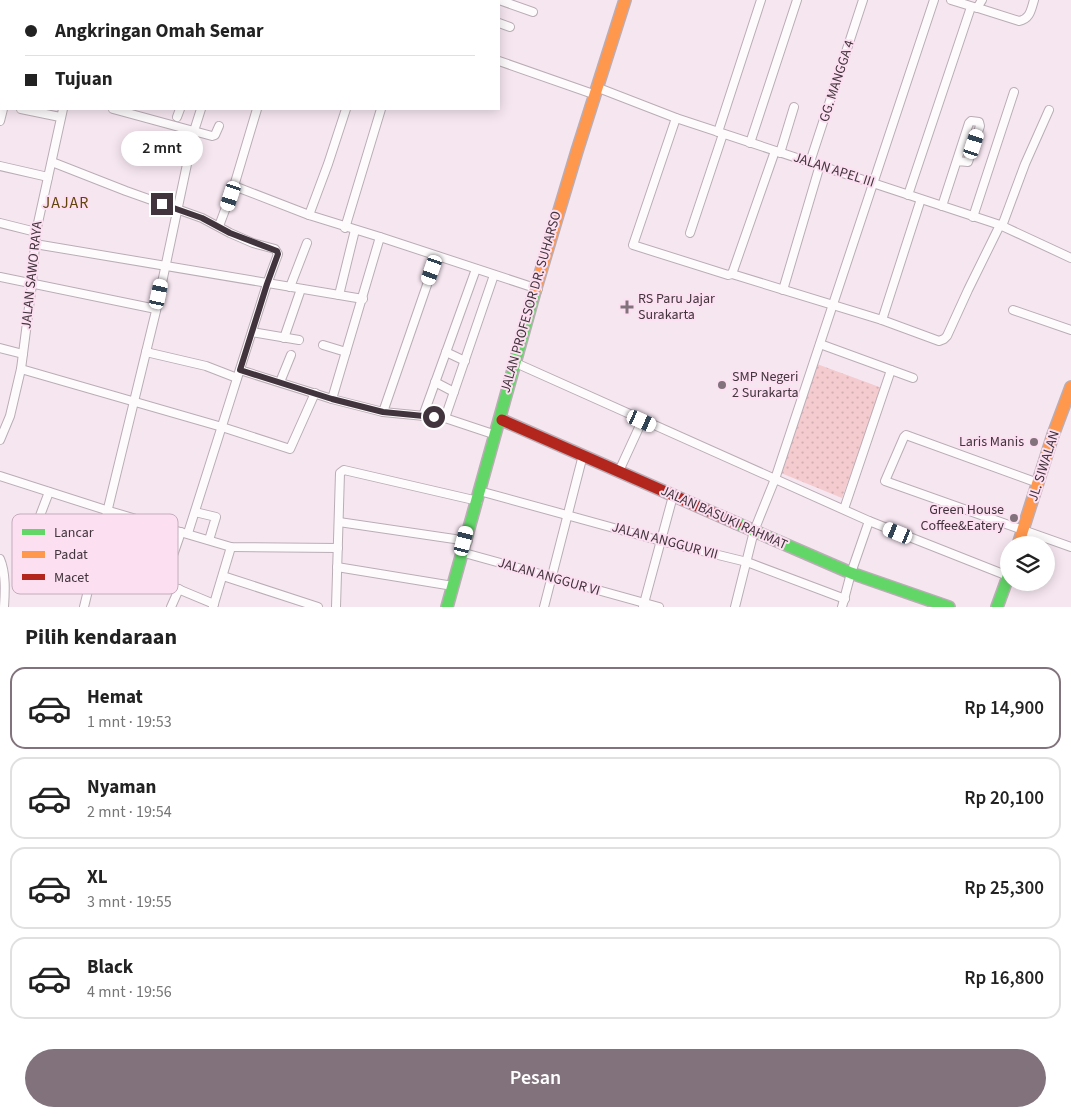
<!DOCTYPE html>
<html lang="id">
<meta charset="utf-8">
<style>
:root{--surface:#fff;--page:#f6f6f6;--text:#222;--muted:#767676;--line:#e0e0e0;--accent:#81727c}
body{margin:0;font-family:"Source Sans 3",sans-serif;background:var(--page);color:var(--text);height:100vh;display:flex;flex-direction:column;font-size:19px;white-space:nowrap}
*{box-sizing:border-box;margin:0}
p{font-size:16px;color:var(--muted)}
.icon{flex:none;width:28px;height:28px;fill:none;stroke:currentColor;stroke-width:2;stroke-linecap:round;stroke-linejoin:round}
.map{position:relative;height:607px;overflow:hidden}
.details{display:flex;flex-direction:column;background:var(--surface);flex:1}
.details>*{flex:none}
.top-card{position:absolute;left:0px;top:0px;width:500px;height:110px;box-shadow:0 2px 12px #0003;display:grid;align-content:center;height:110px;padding:0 25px;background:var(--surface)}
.buttons{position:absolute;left:1000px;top:536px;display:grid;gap:10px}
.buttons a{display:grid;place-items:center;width:55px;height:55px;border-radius:50%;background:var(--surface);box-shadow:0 2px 12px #0003;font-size:25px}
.end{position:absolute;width:22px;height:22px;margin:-11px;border:6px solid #42343d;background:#fff;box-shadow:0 0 0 2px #fff}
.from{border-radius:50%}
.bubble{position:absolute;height:35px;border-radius:18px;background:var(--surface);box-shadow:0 2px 12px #0003;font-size:16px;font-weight:600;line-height:35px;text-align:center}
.car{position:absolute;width:15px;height:30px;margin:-15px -8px;border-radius:6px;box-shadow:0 0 4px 1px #0007;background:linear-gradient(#fff 24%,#345 0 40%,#fff 0 76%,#345 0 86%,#fff 0)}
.top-card b{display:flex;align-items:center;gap:18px;height:48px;font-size:19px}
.top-card b+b{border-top:1px solid var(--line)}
.top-card i{width:12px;height:12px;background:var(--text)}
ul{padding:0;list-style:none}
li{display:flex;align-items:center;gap:15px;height:82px;margin:0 10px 8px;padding:0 15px;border:2px solid var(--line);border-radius:15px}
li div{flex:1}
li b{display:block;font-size:19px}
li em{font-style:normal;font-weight:600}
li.active{border-color:var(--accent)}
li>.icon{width:45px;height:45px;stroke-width:1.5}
h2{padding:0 25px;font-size:22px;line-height:60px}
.action{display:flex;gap:10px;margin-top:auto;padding:10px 25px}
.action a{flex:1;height:58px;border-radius:30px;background:var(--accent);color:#fff;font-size:20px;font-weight:600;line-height:58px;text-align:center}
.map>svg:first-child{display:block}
</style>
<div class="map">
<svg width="1071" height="607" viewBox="0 0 1071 607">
<defs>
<pattern id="grass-dots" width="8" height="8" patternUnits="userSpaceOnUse" patternTransform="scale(1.25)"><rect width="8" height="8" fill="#f4cbcf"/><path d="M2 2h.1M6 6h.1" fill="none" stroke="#d2afb3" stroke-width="1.8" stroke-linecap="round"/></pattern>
</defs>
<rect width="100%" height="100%" fill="#f6e6f0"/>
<path fill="url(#grass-dots)" d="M817,364L882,388L842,498L781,473Z"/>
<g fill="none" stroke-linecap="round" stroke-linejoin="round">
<g stroke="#baadb5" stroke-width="10">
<g id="street">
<path d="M319,0L322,1"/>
<path d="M499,0L533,12"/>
<path d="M951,0L977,8L982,0"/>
<path d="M10,1V0"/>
<path d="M87,1V0"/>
<path d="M155,1V0"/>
<path d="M234,1L235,0"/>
<path d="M289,1V0"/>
<path d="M391,1V0"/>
<path d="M484,1V0"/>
<path d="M978,8L1019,21C1030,19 1031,10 1034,0"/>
<path d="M0,13L1,14"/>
<path d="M499,23L510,27"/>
<path d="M499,61L596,95"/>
<path d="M596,87L676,118L1000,225L1071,258"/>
<path d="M21,109L60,117"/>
<path d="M113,109L212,136L215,135L219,126"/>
<path d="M257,109L234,186L309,215L380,237"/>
<path d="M177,117L180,109"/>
<path d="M676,118L633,245L728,275L732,274L882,320L939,341L944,339L947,336L968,290L1000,225"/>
<path d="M0,121L3,109"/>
<path d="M718,132L761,0"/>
<path d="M750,143L797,0"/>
<path d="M780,153L794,107"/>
<path d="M52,162L126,191L202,218L230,233L253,243L275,249L278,254L267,284L188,533"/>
<path d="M810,162L863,0"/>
<path d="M0,166L48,177"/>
<path d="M908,195L971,7"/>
<path d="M942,206L969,123L971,121L979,122L980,126L968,162L957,161"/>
<path d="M309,215L328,164L346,109"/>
<path d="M973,217L1014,92"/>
<path d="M0,223L36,232"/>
<path d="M219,226L234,186"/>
<path d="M1002,226L1025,164L1049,110"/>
<path d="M345,228L381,109"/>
<path d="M690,233L723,134"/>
<path d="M35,244L363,299"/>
<path d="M732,274L775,151"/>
<path d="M0,277L156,309"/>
<path d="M290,287L307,243"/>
<path d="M783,290L820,165"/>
<path d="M339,295L355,230"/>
<path d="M1013,310L1071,330"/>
<path d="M882,320L920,202"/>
<path d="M252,332L299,340"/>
<path d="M284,338L301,289"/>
<path d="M820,344L913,378"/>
<path d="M323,345L346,352"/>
<path d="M0,348L23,354"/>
<path d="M146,352L206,366L237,378"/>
<path d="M446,352L465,361"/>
<path d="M518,364L869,521L1008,576"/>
<path d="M21,369L222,427L290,449L315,393"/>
<path d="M240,370L332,399"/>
<path d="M280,382L291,355"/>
<path d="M435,382L454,392"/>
<path d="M383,412L437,256"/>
<path d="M423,416L476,269"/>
<path d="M445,418L494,275"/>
<path d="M493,434L445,418L383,412L332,399L380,237L538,289"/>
<path d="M0,440L10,416L21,369L32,284L36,232L63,109"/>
<path d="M619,471L642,421"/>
<path d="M0,476L109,511L231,547L338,548"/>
<path d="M1038,483L906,435L904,437L885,481L1071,547"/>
<path d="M483,492L661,541L747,562L845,599"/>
<path d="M844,509L891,370"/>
<path d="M195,512L216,517L209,540"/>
<path d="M339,522L468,541"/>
<path d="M33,534L49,492"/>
<path d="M100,543L126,559L154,579L214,604"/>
<path d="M468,554L659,607"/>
<path d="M0,559C6,573 5,592 4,607"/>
<path d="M171,561L181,532"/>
<path d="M337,567L453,586"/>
<path d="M54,576L89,586"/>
<path d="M223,576L318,607"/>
<path d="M84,607L156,311L194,131L201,109"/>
<path d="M171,607L179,589"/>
<path d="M213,607L231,547"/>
<path d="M336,607L340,473L344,470L478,501"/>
<path d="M544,607L583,455"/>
<path d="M643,607L673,496"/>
<path d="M735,607L754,531L775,479L934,0"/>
<path d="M842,607L851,573L869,521"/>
</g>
</g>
<g stroke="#baadb5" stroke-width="14">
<g id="fast">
<path d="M736,523L851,573L949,607"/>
<path d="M447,607L535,291"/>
<path d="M997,607L1009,574"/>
</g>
</g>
<g stroke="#baadb5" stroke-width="14">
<g id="slow">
<path d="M535,291L577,151L625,0"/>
<path d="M1018,545L1053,435L1071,387"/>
</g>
</g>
<g stroke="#baadb5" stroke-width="14">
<path id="jam" d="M502,420L736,523"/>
</g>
<use href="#street" stroke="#fefbfd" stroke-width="8"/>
<use href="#fast" stroke="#63d668" stroke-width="11"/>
<use href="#slow" stroke="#ff974d" stroke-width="11"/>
<use href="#jam" stroke="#b3261e" stroke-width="11"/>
</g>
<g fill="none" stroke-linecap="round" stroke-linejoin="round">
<path stroke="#42343d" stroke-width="6" d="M162,204L202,218L230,233L277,251L278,254L267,284L240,370L332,399L383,412L434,417"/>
</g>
<g fill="#81727c" stroke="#fce0f2" stroke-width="2">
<path d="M624.5 299.5h5v5h5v5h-5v5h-5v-5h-5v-5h5z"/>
<circle cx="722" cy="385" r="5"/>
<circle cx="1034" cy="442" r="5"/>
<circle cx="1014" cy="518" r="5"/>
</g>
<g text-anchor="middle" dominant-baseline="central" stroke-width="4" stroke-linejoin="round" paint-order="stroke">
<g font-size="14" fill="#42343d" stroke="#fce0f2">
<text transform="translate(837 81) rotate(-72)">GG. MANGGA 4</text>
<text transform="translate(834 170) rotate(18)">JALAN APEL III</text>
<text transform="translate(32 275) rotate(-84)">JALAN SAWO RAYA</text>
<text transform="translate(531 302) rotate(-74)">JALAN PROFESOR DR. SUHARSO</text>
<text transform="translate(1044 466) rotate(-72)">JL. SIWALAN</text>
<text transform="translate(724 518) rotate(24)">JALAN BASUKI RAHMAT</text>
<text transform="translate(665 541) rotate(15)">JALAN ANGGUR VII</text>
<text transform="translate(549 577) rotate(16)">JALAN ANGGUR VI</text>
</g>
<g font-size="14" fill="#42343d" stroke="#fce0f2" text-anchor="start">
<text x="638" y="299">RS Paru Jajar<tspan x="638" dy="16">Surakarta</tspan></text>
<text x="732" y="377">SMP Negeri<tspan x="732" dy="16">2 Surakarta</tspan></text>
<text x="1024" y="442" text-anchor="end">Laris Manis</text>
<text x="1004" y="510" text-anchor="end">Green House<tspan x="1004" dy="16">Coffee&amp;Eatery</tspan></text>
</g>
<g font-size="16" letter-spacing="1" fill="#604409" stroke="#fce0f2">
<text x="66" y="203">JAJAR</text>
</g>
</g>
<rect x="12" y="514" width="166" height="80" rx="8" fill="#fce0f2" stroke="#c4acbc" stroke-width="1"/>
<rect x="22" y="529" width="23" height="6" fill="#63d668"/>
<rect x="22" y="551" width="23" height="7" fill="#ff974d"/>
<rect x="22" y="574" width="23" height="6" fill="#b3261e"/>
<g font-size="14" fill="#42343d">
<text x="54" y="537">Lancar</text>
<text x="54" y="559">Padat</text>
<text x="54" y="582">Macet</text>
</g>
</svg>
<div class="buttons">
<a><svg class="icon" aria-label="layers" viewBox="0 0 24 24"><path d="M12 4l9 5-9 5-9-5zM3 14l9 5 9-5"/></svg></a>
</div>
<i class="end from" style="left:434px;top:417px"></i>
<i class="end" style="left:162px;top:204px"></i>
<div class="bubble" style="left:121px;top:131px;width:82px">2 mnt</div>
<i class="car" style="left:974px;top:144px;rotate:18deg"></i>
<i class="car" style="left:231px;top:196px;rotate:198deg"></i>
<i class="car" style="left:432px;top:270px;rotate:199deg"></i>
<i class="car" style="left:159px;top:294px;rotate:12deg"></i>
<i class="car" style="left:642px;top:421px;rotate:114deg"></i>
<i class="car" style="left:898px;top:533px;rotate:292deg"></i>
<i class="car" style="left:464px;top:541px;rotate:14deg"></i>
<div class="top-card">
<b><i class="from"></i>Angkringan Omah Semar</b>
<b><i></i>Tujuan</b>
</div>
</div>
<section class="details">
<h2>Pilih kendaraan</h2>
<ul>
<li class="active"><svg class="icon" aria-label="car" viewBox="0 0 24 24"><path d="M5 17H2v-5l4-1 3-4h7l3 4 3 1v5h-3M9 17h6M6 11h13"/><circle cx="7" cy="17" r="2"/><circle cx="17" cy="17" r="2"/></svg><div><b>Hemat</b><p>1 mnt · 19:53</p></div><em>Rp 14,900</em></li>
<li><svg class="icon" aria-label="car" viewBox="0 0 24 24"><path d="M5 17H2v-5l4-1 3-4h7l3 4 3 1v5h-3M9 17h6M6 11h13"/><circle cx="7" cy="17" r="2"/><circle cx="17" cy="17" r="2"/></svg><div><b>Nyaman</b><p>2 mnt · 19:54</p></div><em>Rp 20,100</em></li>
<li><svg class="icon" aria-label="car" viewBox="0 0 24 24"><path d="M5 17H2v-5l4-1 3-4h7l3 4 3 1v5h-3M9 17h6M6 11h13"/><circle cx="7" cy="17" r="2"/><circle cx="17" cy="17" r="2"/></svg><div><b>XL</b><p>3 mnt · 19:55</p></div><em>Rp 25,300</em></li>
<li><svg class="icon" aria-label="car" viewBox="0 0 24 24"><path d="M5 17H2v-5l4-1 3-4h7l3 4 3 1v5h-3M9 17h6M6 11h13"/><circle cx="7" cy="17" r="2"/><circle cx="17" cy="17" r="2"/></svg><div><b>Black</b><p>4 mnt · 19:56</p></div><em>Rp 16,800</em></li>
</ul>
<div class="action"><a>Pesan</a></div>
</section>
